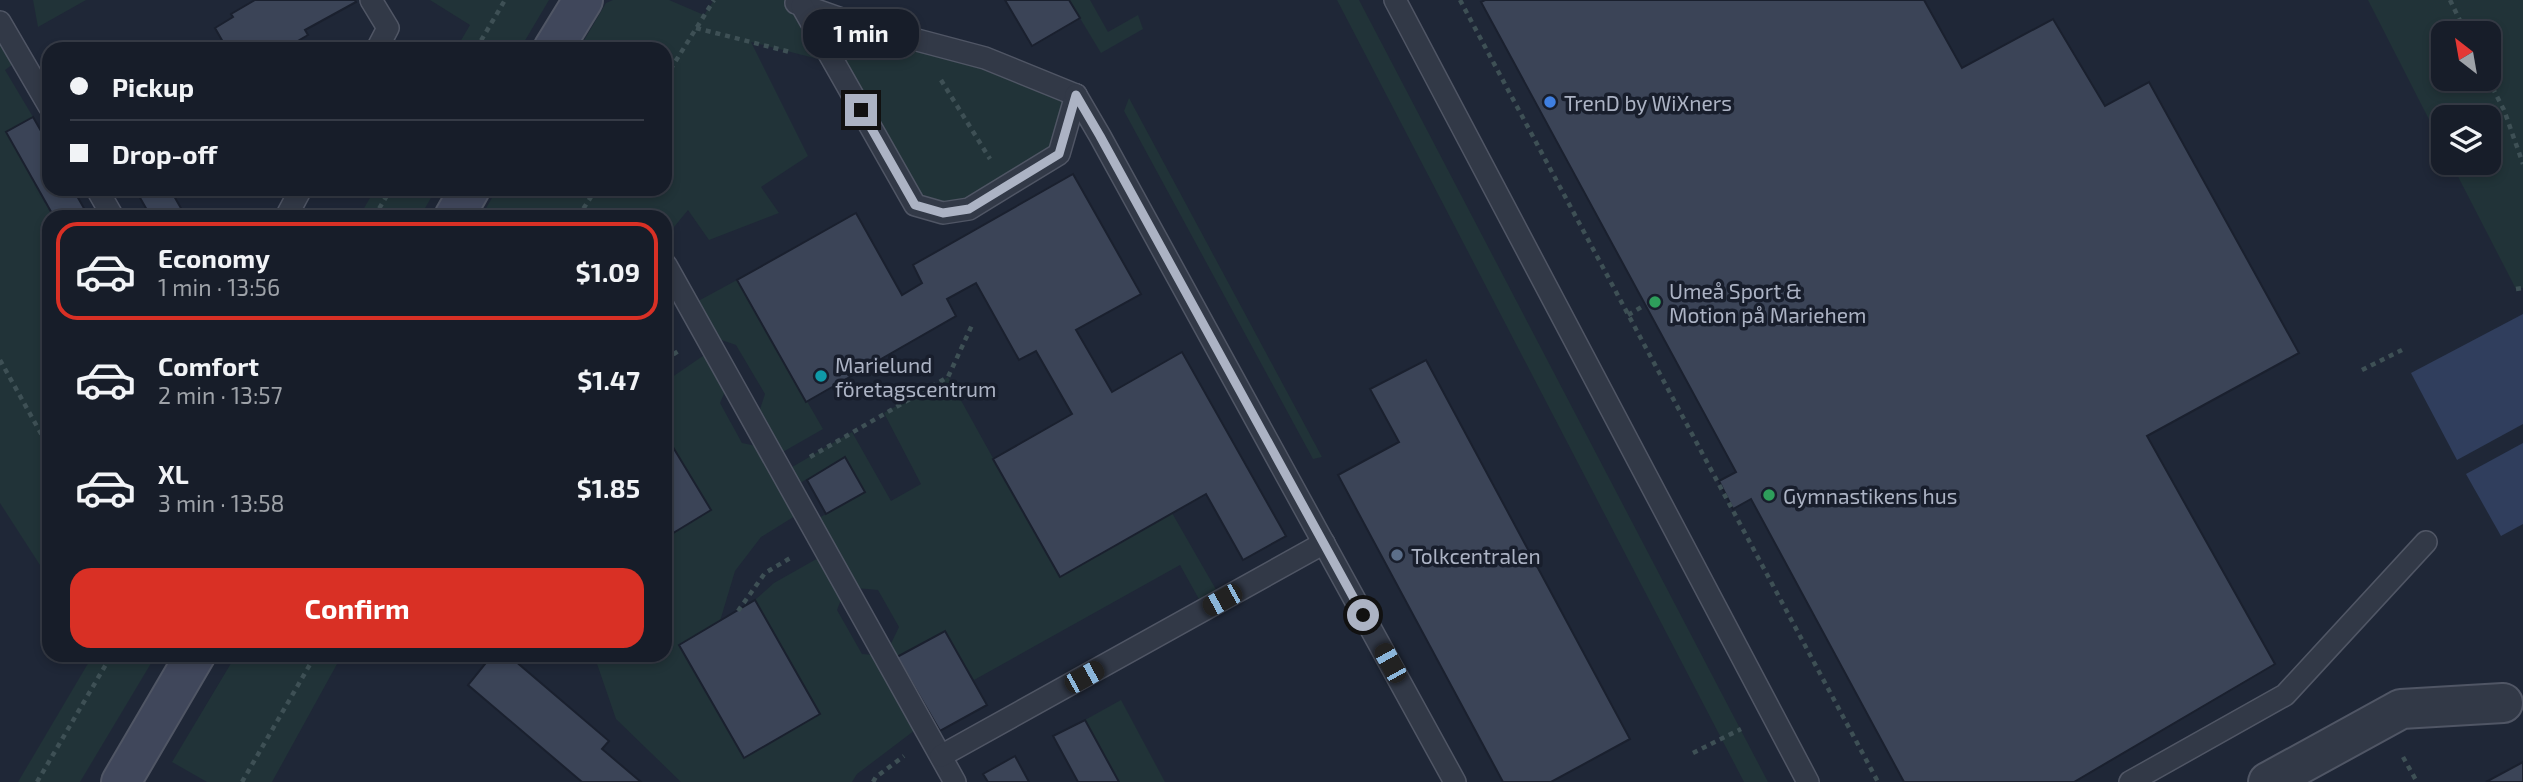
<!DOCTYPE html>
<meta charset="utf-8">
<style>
:root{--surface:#171d29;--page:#242a35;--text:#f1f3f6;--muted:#9ea2a8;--line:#363b46;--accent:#d93025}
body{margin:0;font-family:"Exo 2",sans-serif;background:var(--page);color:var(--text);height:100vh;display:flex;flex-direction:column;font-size:26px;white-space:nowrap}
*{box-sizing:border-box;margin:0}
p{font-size:23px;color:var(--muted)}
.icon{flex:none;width:38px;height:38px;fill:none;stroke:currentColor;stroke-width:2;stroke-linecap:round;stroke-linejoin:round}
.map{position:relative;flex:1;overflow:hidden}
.panel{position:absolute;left:42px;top:210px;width:630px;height:452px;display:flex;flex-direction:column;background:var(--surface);border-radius:21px;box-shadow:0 4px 10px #0003,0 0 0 2px var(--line)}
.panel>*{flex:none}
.banner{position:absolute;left:42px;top:42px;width:630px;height:154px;border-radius:21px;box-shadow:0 4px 10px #0003,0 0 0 2px var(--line);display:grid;align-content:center;height:154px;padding:0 28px;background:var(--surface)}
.needle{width:46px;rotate:329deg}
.controls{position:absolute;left:2431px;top:21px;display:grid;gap:14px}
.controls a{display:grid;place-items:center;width:70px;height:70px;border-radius:14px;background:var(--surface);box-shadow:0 4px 10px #0003,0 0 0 2px var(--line);font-size:35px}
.end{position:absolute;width:32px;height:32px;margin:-16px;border:9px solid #acb3c4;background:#111;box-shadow:0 0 0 4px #111}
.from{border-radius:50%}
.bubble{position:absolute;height:49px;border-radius:21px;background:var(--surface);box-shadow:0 4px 10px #0003,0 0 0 2px var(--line);font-size:23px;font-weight:700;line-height:49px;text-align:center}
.car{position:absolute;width:21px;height:42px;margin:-21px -10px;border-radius:9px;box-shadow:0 0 5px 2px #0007;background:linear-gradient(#222 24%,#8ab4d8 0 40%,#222 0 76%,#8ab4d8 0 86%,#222 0)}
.banner b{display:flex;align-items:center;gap:24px;height:66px;font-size:26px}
.banner b+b{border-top:2px solid var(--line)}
.banner i{width:18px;height:18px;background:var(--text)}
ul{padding:12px 0 0;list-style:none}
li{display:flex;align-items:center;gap:21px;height:98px;margin:0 14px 10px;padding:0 14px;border:4px solid transparent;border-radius:21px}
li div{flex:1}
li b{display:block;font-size:26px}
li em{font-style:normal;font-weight:700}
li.on{border-color:var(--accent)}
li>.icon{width:63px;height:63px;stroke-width:1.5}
.cta{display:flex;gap:14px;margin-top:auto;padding:14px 28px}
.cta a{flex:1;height:80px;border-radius:21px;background:var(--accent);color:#fff;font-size:28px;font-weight:700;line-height:80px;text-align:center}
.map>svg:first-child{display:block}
</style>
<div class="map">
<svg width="2523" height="782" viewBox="0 0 2523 782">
<rect width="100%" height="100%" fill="#1f2737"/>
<g fill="#213338" fill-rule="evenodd">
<path d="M33,0H86L38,27Z"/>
<path d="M430,0H549L520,49H456L470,25Z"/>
<path d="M613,0H669L704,15L714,0H790L1076,95L1059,154L969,209L915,205L834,63L751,42L808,156L761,187L779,213L709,240L688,210L665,238V217H481L497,189H665V49H579L606,3Z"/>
<path d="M1069,0H1090L1108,32L1138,15L1143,29L1101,53Z"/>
<path d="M1337,0H1359L1768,782H1744Z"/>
<path d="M2368,0H2523V288L2516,289L2451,163H2488V117H2443V147ZM2488,33V79H2443V33Z"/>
<path d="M0,24L21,58L5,70L33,117L7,132L53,217H49V579L0,503Z"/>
<path d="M1129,98L1322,457L1313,459L1124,111Z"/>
<path d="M375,189H436L420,217H359Z"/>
<path d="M737,280L823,429L774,457L782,473L852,432L891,501L921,484L884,413L948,377L1059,577L1172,513L1222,600L1205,610L1180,565L974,680L944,631L888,661L923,724L857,774L852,782H681L616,719L594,655L665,654V538L711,510L665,434V382L713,349L730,380L720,403L742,443L767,448L755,425L765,394L736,345L704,334L689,306ZM845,458L865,492L810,523L827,553L774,583L755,600L820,714L744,758L679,645L720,621L735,571L761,537L803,511L791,488ZM846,587L878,590L899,627L885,656L862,654L837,610Z"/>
<path d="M93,655H156L80,782H18Z"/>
<path d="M236,655H342L272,782H207L172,762Z"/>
<path d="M1121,700L1165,782H1119L1085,720Z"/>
</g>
<g fill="#303e5d">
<path d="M2523,314V424L2457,460L2411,373Z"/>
<path d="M2523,443V524L2501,536L2466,474Z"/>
</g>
<g fill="#3b4457" stroke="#1a202e" stroke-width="2">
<path d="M255,0H355L356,2L305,30L308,35L284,49H227L215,28L233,17L231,14Z"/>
<path d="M1005,0H1069L1080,18L1032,46Z"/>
<path d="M1485,0H1924L1962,68L2053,19L2105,106L2149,82L2299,353L2147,436L2275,664L2074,782H1904L1751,499L1733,509L1719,481L1736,472L1481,2Z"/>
<path d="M33,117L49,145V189H73L89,217H54L6,132Z"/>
<path d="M1073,174L1141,294L1076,330L1112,392L1182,352L1286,536L1243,560L1206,494L1060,577L993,459L1072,414L1036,351L1019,360L976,283L947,299L956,316L806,402L737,280L856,213L902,295L922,283L913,265Z"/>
<path d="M135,189H170L186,217H151Z"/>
<path d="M1426,360L1630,739L1551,782H1503L1338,475L1399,442L1370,389Z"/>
<path d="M665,434L711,510L665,538Z"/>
<path d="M845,457L865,492L826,514L807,480Z"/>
<path d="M755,600L820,714L744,758L679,645Z"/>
<path d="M945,631L987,705L940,731L897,657Z"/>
<path d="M493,654H507L609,741L602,749L641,782H582L468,685Z"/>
<path d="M1085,720L1119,782H1078L1053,736Z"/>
<path d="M1015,756L1029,782H988L983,774Z"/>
<path d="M2523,762V782H2486Z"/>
</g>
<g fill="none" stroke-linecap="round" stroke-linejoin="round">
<g stroke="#505665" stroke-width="24">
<g id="lane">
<path d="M371,0L388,28L377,49"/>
<path d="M1395,0L1808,782"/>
<path d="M796,3L853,23L985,58L1076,95"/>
<path d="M802,6L915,205L943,213L969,209L1059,154L1076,95"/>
<path d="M0,22L49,106"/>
<path d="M1076,95L1100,136L1455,782"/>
<path d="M97,189L113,217"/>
<path d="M286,217L301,189"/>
<path d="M666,265L955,782"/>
<path d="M941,756L1324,543"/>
<path d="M2130,782L2285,695L2426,542"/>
</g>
</g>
<g stroke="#505665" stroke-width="42">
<path id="street" d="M2268,782L2401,709L2503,703"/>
</g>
<g stroke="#505665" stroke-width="42">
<g id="secondary">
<path d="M553,49L583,0"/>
<path d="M454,217L470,189"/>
<path d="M121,782L196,654"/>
</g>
</g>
<g stroke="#3e5055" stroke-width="4.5" stroke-dasharray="5 5" stroke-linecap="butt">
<path d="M1460,0L1878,782"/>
<path d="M2450,0L2466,33"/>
<path d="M696,28L790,52"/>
<path d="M476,49L505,0"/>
<path d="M665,78L714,0"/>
<path d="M2488,79L2504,110L2523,164"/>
<path d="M941,80L990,159"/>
<path d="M374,217L391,189"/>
<path d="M578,217L596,189"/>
<path d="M2516,289L2523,288"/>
<path d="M1628,315L1645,305"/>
<path d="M0,360L49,448"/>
<path d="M665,360L680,350"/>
<path d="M2362,370L2402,350"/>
<path d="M810,457L948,377L973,323"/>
<path d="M738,611L765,573L792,557"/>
<path d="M1693,753L1741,729"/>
<path d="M2403,757L2417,782"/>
<path d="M37,782L112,654"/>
<path d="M242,782L316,654"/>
<path d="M873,782L876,777L904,756"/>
</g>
<use href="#lane" stroke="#323947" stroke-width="21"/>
<use href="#street" stroke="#323947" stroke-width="38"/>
<use href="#secondary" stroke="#40475b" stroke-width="38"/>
</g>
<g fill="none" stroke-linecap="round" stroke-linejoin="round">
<path stroke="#acb3c4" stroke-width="9" d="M861,110L915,205L943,213L969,209L1059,154L1076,95L1100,136L1363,615"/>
</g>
<circle fill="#3f7fe0" stroke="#181e2c" stroke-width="2.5" cx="1550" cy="102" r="7"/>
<g fill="#2e9e5b" stroke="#181e2c" stroke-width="2.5">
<circle cx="1655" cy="302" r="7"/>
<circle cx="1769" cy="495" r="7"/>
</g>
<circle fill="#0f9aa8" stroke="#181e2c" stroke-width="2.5" cx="821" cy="376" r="7"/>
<circle fill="#5c6f8a" stroke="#181e2c" stroke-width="2.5" cx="1397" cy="555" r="7"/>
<g text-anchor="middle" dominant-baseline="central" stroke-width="7" stroke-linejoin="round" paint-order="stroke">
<g font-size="21" fill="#acb3c4" stroke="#181e2c" text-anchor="start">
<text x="1564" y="102">TrenD by WiXners</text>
<text x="1669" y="290">Umeå Sport &amp;<tspan x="1669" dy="24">Motion på Mariehem</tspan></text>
<text x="835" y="364">Marielund<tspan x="835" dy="24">företagscentrum</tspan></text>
<text x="1783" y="495">Gymnastikens hus</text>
<text x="1411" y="555">Tolkcentralen</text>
</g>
</g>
</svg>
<div class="controls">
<a><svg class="needle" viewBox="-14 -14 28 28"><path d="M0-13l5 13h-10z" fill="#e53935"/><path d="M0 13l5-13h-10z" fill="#9ea2a8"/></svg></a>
<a><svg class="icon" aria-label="layers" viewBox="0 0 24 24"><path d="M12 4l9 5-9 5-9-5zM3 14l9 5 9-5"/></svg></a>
</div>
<i class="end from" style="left:1363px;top:615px"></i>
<i class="end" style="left:861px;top:110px"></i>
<div class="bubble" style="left:803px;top:9px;width:116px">1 min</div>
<i class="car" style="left:1222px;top:600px;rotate:241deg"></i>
<i class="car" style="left:1390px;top:663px;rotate:331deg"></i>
<i class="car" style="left:1084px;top:677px;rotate:61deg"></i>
<div class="banner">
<b><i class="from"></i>Pickup</b>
<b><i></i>Drop-off</b>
</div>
<section class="panel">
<ul>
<li class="on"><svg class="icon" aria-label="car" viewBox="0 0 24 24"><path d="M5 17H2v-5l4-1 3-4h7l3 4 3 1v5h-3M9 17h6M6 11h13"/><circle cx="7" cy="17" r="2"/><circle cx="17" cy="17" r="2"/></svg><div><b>Economy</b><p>1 min · 13:56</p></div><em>$1.09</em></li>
<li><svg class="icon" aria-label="car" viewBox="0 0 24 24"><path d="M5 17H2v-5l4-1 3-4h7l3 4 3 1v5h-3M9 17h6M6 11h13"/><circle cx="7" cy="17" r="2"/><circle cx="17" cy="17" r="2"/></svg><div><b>Comfort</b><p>2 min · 13:57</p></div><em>$1.47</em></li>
<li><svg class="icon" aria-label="car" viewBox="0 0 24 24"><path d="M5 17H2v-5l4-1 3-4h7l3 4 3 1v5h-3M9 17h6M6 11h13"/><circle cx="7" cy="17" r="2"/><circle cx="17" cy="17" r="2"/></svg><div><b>XL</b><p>3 min · 13:58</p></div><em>$1.85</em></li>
</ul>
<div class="cta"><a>Confirm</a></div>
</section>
</div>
